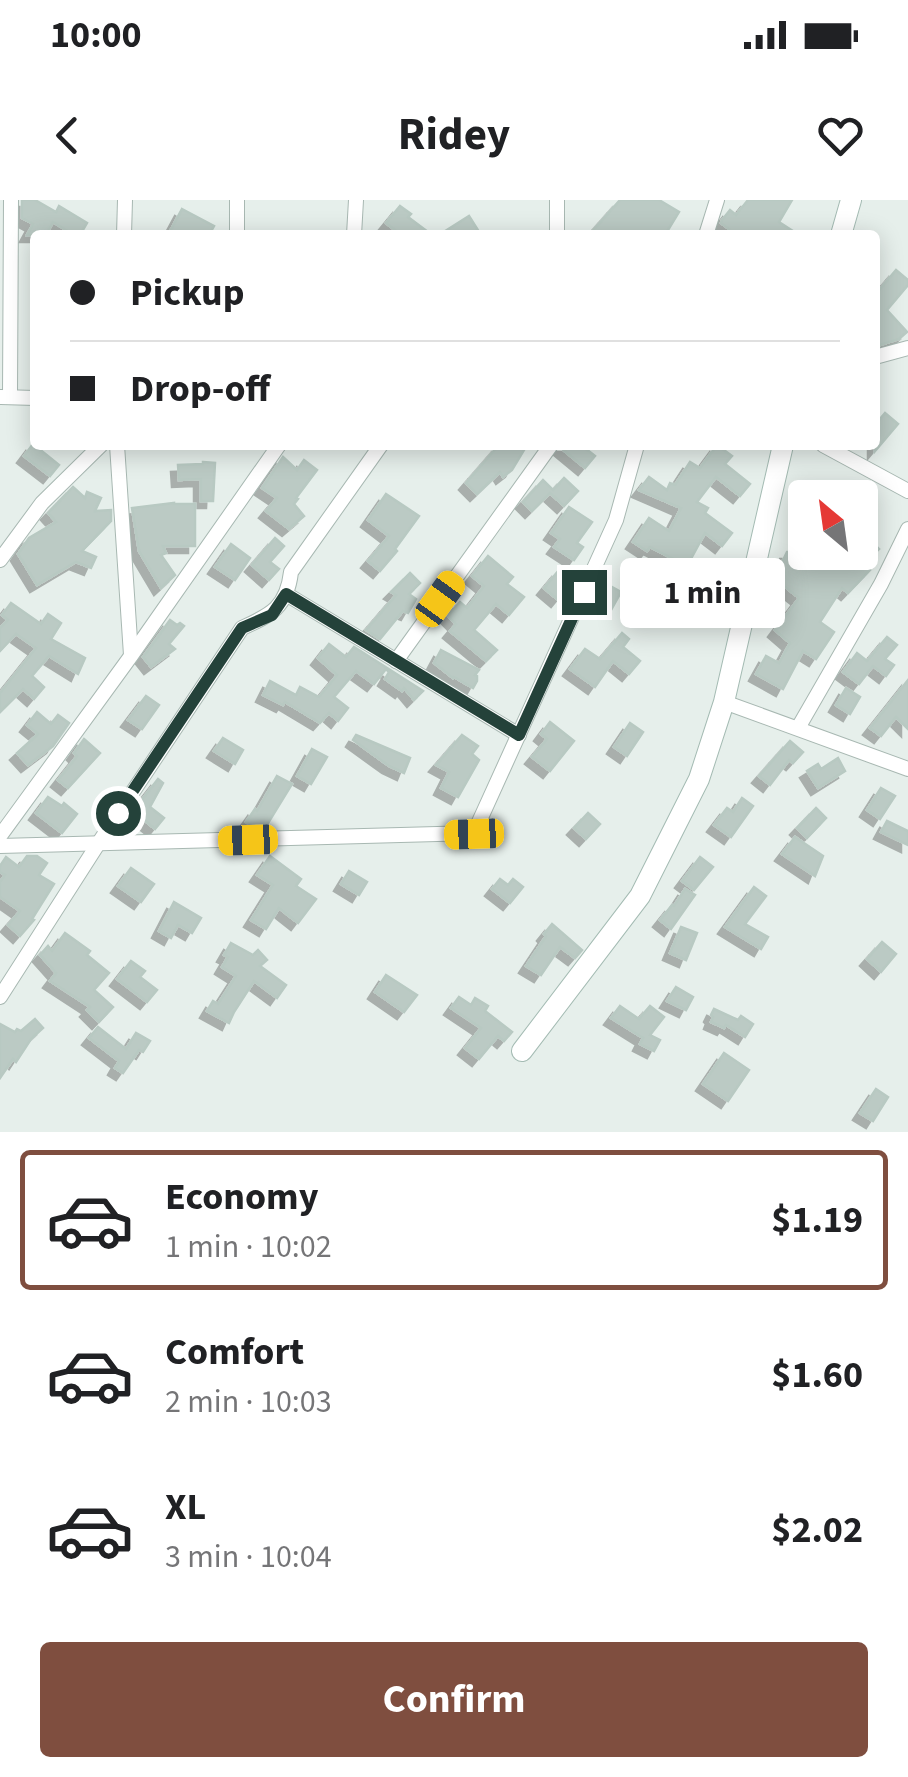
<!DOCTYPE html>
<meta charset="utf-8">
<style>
:root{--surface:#fff;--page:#f6f6f6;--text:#202124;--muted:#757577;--line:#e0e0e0;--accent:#7f4e3f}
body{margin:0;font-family:"Source Sans 3",sans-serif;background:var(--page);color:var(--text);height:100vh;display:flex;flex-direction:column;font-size:38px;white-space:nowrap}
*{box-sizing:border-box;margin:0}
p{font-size:32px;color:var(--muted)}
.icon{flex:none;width:55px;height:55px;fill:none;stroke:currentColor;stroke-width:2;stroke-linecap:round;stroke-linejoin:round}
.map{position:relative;height:932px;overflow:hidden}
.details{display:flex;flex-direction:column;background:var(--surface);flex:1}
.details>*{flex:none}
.banner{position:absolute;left:30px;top:30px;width:850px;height:220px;border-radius:10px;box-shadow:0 5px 25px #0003;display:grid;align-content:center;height:220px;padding:0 40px;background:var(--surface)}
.needle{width:65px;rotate:331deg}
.buttons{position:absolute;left:788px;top:280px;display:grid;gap:20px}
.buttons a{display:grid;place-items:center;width:90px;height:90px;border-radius:10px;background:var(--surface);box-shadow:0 5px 25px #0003;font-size:50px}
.end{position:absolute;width:45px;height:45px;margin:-22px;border:12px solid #24423a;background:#fff;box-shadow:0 0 0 5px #fff}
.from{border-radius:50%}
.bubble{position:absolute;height:70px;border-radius:10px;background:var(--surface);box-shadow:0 5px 25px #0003;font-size:32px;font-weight:700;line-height:70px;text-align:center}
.car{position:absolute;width:30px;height:60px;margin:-30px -15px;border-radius:12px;box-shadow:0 0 8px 2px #0007;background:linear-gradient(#f5c518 24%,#345 0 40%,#f5c518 0 76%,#345 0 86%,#f5c518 0)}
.banner b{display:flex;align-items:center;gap:35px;height:95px;font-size:38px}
.banner b+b{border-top:2px solid var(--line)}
.banner i{width:25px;height:25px;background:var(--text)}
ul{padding:18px 0 0;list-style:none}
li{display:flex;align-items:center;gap:30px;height:140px;margin:0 20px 15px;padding:0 20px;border:5px solid transparent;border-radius:10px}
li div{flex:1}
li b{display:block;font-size:38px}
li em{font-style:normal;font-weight:700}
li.on{border-color:var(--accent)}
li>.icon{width:90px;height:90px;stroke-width:1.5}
.action{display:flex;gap:20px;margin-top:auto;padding:20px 40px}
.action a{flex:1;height:115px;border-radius:10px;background:var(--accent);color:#fff;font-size:40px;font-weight:700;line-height:115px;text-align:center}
.status{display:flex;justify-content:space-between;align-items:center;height:70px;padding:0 50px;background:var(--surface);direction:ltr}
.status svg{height:28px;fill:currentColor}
header{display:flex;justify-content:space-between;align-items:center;height:130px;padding:0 40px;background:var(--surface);font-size:45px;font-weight:700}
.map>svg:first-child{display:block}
</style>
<div class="status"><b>10:00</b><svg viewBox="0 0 49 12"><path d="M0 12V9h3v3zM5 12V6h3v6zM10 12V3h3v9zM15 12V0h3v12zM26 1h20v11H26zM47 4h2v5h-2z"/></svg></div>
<header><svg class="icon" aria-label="back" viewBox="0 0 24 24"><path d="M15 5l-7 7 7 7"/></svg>Ridey<svg class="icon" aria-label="heart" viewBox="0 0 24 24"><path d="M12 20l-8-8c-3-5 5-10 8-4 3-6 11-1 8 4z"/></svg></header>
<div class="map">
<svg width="908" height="932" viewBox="0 0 908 932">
<defs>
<filter id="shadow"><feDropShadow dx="-7" dy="7" stdDeviation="0" flood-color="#0004"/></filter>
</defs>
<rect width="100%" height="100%" fill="#e6efeb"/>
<g fill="#bbcac4" stroke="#b8c9c2" stroke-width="2.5" filter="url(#shadow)">
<path d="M22,0H35L56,12L59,6L87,23L80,35H74L53,22L46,35H27L33,24L22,18Z"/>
<path d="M620,0H659L679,12L665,35H589Z"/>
<path d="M748,0H792L779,22L799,35H725L729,29L721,23L722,20L730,10L736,15Z"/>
<path d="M400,6L411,14L408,17L432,35H401L386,23Z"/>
<path d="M182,9L214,26L209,35H168Z"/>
<path d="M469,16L481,35H439Z"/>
<path d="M896,70L908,80V85L887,110L907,132L899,139L880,145L875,139V95Z"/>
<path d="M885,213L898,224L875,251V225Z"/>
<path d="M33,244L59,265L50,276L24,256Z"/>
<path d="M499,245H527L512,270L503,277L500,272L477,294L466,283Z"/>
<path d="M562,245H581L595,256L585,268L561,248Z"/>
<path d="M717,245L732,256L725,264L750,284L740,296L716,277L697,302L708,308L705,313L732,333L722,346L705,333L687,366L650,347L647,351L633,342L649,318L669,331L681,308L639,290L649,277L667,290L670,283L675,285L690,262L700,268Z"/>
<path d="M283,257L297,270L304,260L317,270L296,298L298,299L294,304L304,316L289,329L266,311L277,298L262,288Z"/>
<path d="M203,262L215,263L213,301H201V279L179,280L178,265L203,264Z"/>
<path d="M564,278L578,291L564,306L550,293L532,311L523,302L543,280L553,290Z"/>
<path d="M73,287L85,298L87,292L101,298L95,311L111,310V321L82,351L96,357L91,368L76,362L37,385L18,354L29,338L56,322L48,313Z"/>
<path d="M386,294L419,316L395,349L397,351L380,371L368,361L389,336L368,320Z"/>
<path d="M174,303V304H195V346H163L166,353L161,355L175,375L161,388L139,351L132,308Z"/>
<path d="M569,307L592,322L577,343L583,347L574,360L554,347L560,339L551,333Z"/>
<path d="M860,330L879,349L864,364L870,370L848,393L842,388L820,422L834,432L816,459L803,451L783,489L756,474L766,456L779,463L790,443L775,430L799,398L784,386L773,381L787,352H793L805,336V352H860Z"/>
<path d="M275,338L284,346L270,362L279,369L269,380L252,365Z"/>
<path d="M231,344L250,358L235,380L215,367Z"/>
<path d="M488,356L513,377L507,384L524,397L509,415L496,404L474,430L497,450L486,461L450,431L456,424L448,416L460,402L467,408L484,386L472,376Z"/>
<path d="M559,370L573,382L558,400L544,388Z"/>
<path d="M410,373L420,383L409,394L416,399L408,413L403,411L380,439L366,430L396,395L391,392Z"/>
<path d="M603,382L621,392L611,410L593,400Z"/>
<path d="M11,403L41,424L48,414L61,423L51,439L85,458L78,474L49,456L32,476L44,487L34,499L23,489L0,512V493L36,448L16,434L0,451V428L8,420L2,415Z"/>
<path d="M170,420L177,425L180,423L184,426L169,444L175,449L151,467L143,457Z"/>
<path d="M622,433L629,439L623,447L640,461L629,474L613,461L595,487L570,469L585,449L600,459Z"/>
<path d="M887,437L897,445L885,459L894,465L886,476L873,466L859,484L843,472L857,453L867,461Z"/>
<path d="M329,444L346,457L354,447L423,491L414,500L404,488L402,491L385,479L389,472L386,469L374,484L356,471L334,497L348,508L338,521L329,513L320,523L285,502L283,505L263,495L270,481L296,495L300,487L319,497L337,475L318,458Z"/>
<path d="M441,450L479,470L475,475L477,476V481L473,488L454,477L453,478L434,463Z"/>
<path d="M908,480V529L896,517L881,536L870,528Z"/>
<path d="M846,488L860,497L850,514L836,505Z"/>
<path d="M146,496L159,505L142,529L128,520Z"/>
<path d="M37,512L51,524L58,515L69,523L53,546L28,565L17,553L38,534L27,525Z"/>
<path d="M550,522L574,541L550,571L532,557L547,539L541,534Z"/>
<path d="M630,523L643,532L627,556L614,547Z"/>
<path d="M356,535L410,558L404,573L389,566L353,540Z"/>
<path d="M462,535L478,546L472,554L479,560L458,597L441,588L449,572L436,565Z"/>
<path d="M223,538L243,550L235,564L214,551Z"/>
<path d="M84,539L100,553L68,588L58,580L77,556L74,553Z"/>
<path d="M790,541L803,552L793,563L789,560L770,585L759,576Z"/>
<path d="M312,549L327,557L311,584L297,576Z"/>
<path d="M838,558L845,571L818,588L807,571L818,564L821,569Z"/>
<path d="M277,576L292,584L265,628H255L246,622L255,609L257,611Z"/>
<path d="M158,579L163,583L150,607L164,618L155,629L133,611Z"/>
<path d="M881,588L895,596L880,619L867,610Z"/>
<path d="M48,597L62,606L64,603L77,614L62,633L36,613Z"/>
<path d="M742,598L753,606L731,637L714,625L727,608L733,612Z"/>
<path d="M816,608L826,618L807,638L797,628Z"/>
<path d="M588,613L600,624L586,639L574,628Z"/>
<path d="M887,621L908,631V645L881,632Z"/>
<path d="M795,637L823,656L815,676L782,654Z"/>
<path d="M27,656H37L47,663L39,675L54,684L32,719L34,720L20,736L8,725L20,711L0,697V682L5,675L0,672V666L6,657L19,667Z"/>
<path d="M270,656L301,679L296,686L316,699L298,723L279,708L266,729L251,720L273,685L257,675Z"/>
<path d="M700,657L713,667L694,690L682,681Z"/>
<path d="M131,668L154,684L141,702L118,686Z"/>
<path d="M349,671L367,682L359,695L341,684Z"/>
<path d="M500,679L508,685L513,679L523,687L510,703L492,689Z"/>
<path d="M754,687L766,696L745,724L768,737L761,749L725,727Z"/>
<path d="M685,689L695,695L671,729L660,720L672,705L674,706Z"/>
<path d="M174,702L201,718L192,733L178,725L171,738L159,731Z"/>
<path d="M552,724L582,750L575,758L560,747L541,775L526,766L546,736L544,734Z"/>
<path d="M681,727L697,733L686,760L670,753Z"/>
<path d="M65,733L90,751L87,755L109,773L94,790L113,807L99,822L87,810L90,807L50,781L56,773L40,755L48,746L52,751Z"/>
<path d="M882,742L896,754L881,772L867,759Z"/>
<path d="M231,743L253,755L258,750L267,760L260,766L286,785L277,798L254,781L234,812L229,823L207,811L213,801L218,804L236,776L222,767L228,757L224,755Z"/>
<path d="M131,761L145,771L140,777L157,790L147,802L117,779Z"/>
<path d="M386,775L417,795L404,812L375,792Z"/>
<path d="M676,787L693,797L686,810L667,801Z"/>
<path d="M459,797L471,805L475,798L488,806L485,811L512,832L504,841L498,836L479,859L465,848L481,828L451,808Z"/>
<path d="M620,806L639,819L650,806L664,817L650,835L660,840L654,851L640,844L643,838L611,818Z"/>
<path d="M714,809L738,820L741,816L753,824L745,837L726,825L724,828L711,822L713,817L711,815Z"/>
<path d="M35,819L43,828L31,839L16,862L13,859L0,878V824L15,832L17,829L21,831Z"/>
<path d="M98,827L126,849L136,833L150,841L143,852L139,850L123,873L115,868L119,861L89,838Z"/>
<path d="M724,853L749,870L728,901L703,884Z"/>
<path d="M876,889L888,897L873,921L860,913Z"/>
</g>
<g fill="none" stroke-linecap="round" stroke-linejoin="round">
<g stroke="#a8b8b2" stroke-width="16">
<g id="street">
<path d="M237,0V35"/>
<path d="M557,0V35"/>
<path d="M124,35L125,0"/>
<path d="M354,35L356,0"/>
<path d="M706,35L717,0"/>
<path d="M875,157L908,148"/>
<path d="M1,197L35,198"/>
<path d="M10,197L11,0"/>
<path d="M117,245L131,455"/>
<path d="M823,245L908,291"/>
<path d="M0,360L42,303L101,245"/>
<path d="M286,394L519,535"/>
<path d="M396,461L551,245"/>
<path d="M724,502L908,569"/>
<path d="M798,528L881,384L908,329"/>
<path d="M0,636L131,456L279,245"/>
<path d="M0,646L474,633L616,320L637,245"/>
<path d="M0,797L98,644L242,428C271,415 287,407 291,372L381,245"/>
</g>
</g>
<g stroke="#a4bbb3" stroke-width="22">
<g id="secondary">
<path d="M841,35L851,0"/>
<path d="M522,851L640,696L699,579L724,502L783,245"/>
</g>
</g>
<use href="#street" stroke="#fff" stroke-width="14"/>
<use href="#secondary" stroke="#fff" stroke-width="20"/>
</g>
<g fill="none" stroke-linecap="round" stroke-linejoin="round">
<path stroke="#24423a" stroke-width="12" d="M118,613L242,428L272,415L286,394L519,535L584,392"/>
</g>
</svg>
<div class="buttons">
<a><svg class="needle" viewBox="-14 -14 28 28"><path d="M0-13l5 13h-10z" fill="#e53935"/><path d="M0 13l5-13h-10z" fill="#757577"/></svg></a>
</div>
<i class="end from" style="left:118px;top:613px"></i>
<i class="end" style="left:584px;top:392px"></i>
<div class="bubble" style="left:620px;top:358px;width:165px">1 min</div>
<i class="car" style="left:440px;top:399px;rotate:36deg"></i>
<i class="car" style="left:474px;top:634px;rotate:268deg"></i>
<i class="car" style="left:248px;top:640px;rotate:268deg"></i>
<div class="banner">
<b><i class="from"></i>Pickup</b>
<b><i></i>Drop-off</b>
</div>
</div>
<section class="details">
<ul>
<li class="on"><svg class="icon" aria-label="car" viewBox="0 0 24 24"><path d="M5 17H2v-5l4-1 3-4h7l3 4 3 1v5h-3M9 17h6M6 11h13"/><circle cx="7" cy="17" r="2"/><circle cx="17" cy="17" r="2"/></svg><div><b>Economy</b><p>1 min · 10:02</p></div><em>$1.19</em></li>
<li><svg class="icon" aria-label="car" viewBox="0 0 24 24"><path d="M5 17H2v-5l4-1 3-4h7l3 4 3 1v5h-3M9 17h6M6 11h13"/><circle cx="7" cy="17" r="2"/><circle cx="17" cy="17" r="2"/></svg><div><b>Comfort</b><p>2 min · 10:03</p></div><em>$1.60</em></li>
<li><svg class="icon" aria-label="car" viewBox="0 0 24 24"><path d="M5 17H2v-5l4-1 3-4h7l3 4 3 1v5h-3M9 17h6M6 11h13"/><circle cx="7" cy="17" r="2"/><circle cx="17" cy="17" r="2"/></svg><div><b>XL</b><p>3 min · 10:04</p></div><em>$2.02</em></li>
</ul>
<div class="action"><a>Confirm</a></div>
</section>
